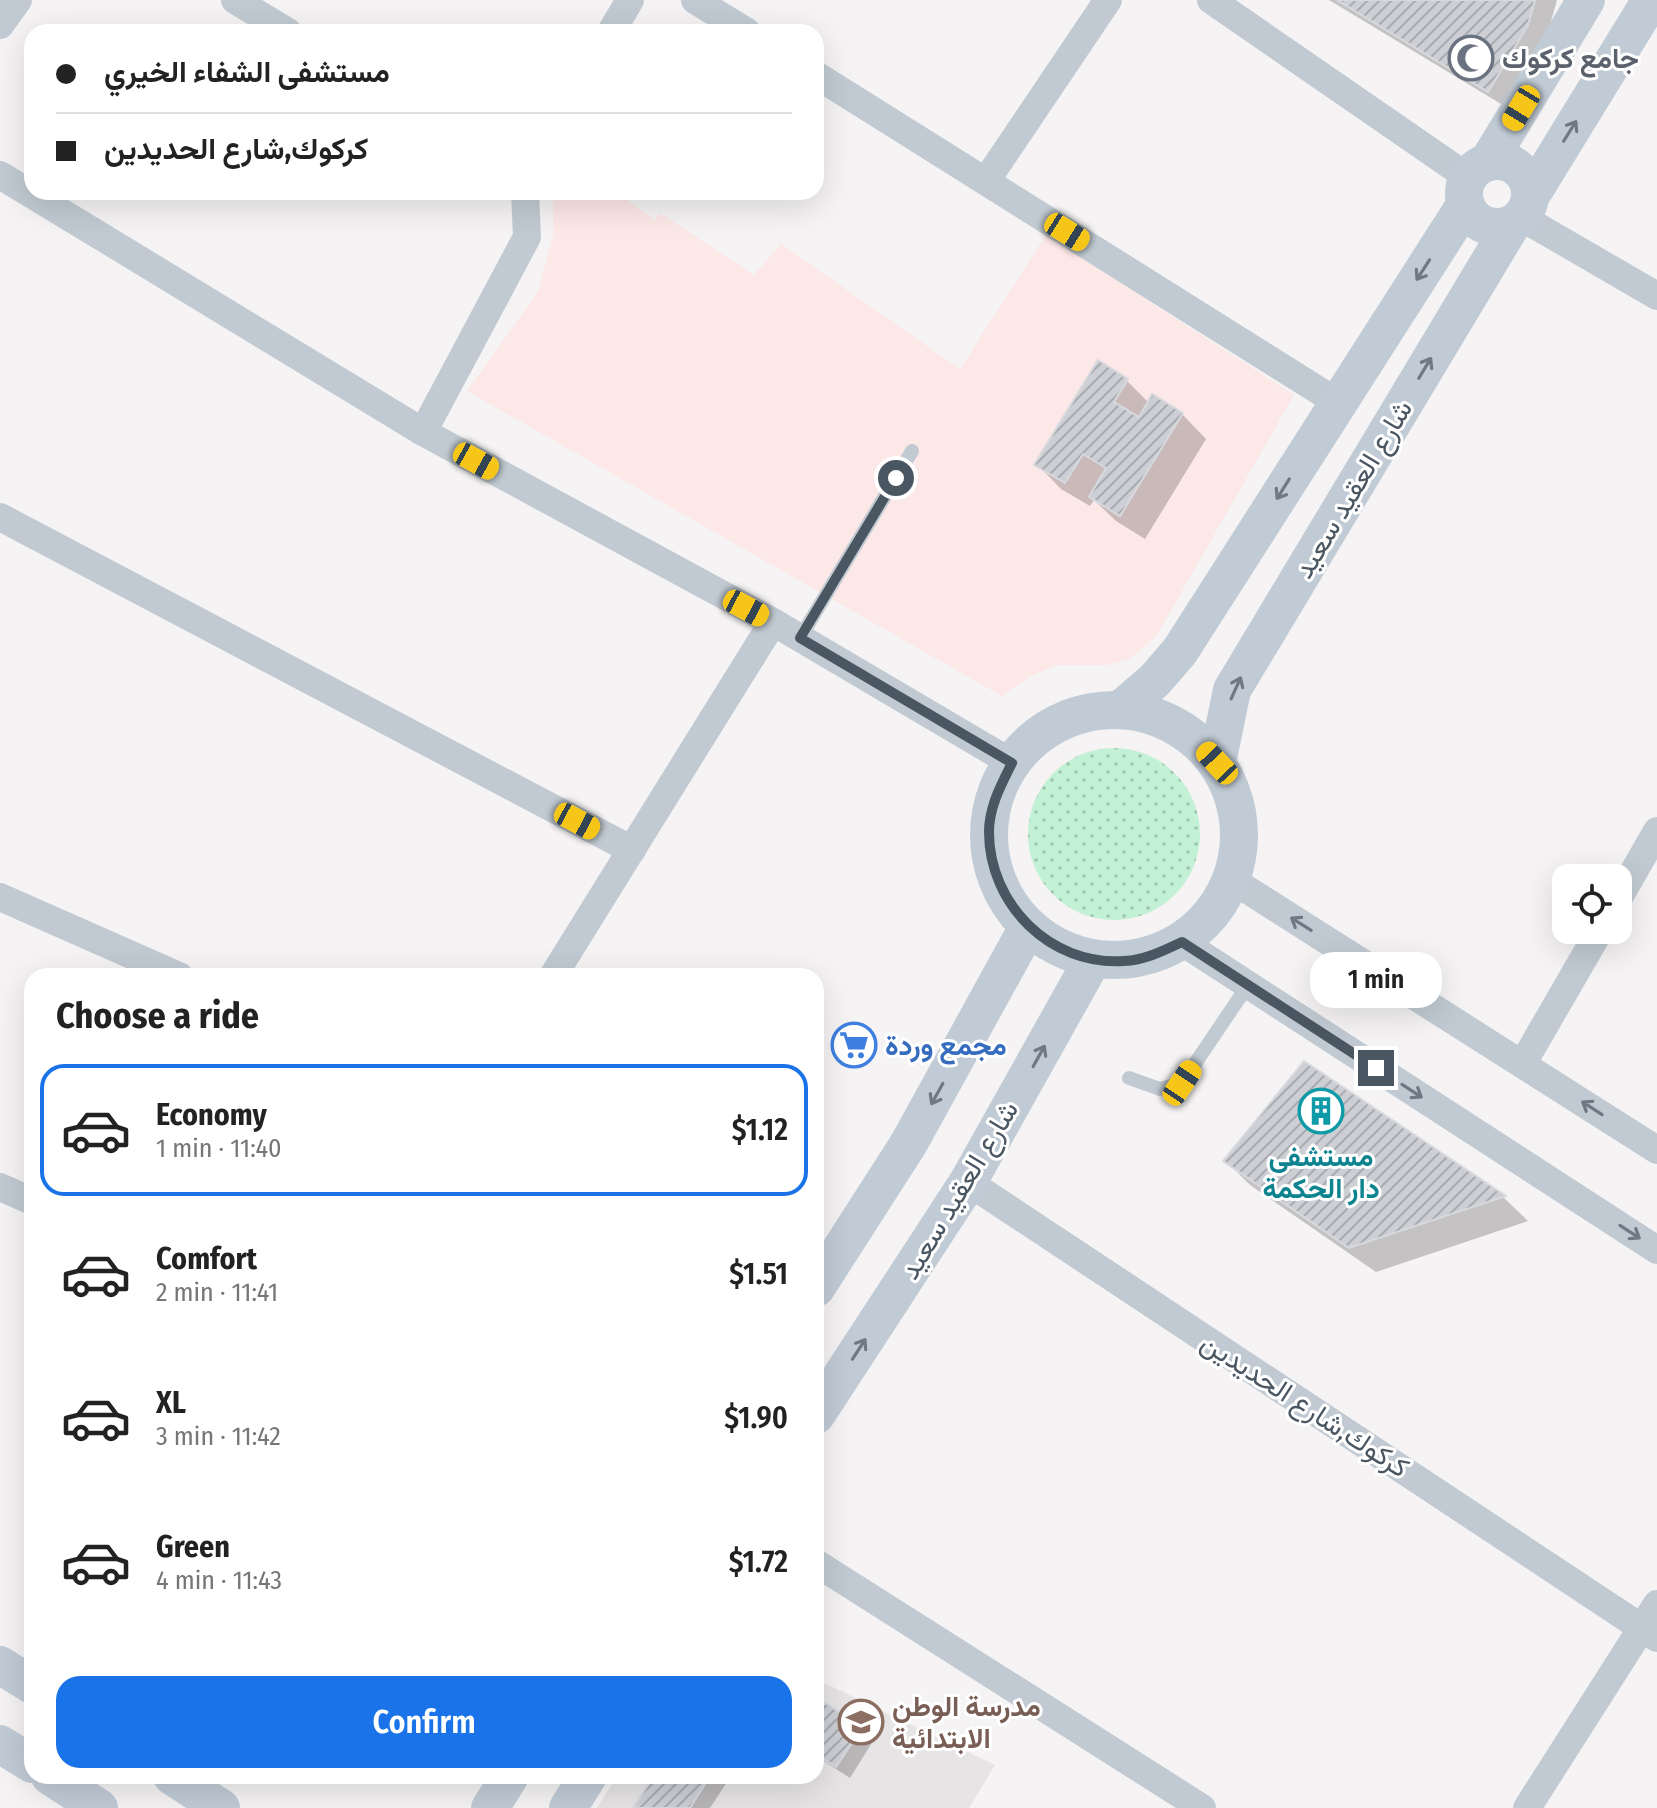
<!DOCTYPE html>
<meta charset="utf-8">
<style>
:root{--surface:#fff;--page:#f6f6f6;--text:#222;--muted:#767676;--line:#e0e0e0;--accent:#1a73e8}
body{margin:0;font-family:"Fira Sans Condensed",Vazirmatn,sans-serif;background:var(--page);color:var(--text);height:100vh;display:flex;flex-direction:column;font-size:30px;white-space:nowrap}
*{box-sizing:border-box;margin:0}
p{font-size:26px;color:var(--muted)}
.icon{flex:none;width:44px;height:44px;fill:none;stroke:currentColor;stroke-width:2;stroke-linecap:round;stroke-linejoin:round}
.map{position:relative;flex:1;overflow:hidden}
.details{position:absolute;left:24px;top:968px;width:800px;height:816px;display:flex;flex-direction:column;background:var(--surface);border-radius:24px;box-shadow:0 8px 32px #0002}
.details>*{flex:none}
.hud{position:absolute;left:24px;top:24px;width:800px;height:176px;border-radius:24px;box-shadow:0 8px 32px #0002;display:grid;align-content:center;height:176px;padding:0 32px;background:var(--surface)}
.controls{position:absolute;left:1552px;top:864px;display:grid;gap:16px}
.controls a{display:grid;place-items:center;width:80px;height:80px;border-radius:16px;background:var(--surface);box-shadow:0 8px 32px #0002;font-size:40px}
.end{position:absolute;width:36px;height:36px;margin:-18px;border:10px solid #4a5661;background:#fff;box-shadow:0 0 0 4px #fff}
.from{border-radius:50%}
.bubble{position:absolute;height:56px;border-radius:24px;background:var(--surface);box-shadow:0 8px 32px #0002;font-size:26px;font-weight:600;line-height:56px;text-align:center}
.car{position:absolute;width:24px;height:48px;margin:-24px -12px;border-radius:10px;box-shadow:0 0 6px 2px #0007;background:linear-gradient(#f5c518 24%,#345 0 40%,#f5c518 0 76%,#345 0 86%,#f5c518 0)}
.hud b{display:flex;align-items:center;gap:28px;height:76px;font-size:30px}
.hud b+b{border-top:2px solid var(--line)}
.hud i{width:20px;height:20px;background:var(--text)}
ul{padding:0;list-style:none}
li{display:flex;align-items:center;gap:24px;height:132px;margin:0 16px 12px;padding:0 16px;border:4px solid transparent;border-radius:24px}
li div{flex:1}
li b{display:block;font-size:30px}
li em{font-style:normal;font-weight:600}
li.active{border-color:var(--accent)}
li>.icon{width:72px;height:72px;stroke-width:1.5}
h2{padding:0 32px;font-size:36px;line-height:96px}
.cta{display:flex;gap:16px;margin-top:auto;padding:16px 32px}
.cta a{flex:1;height:92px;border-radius:24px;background:var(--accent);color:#fff;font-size:32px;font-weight:600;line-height:92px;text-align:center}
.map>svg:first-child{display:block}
</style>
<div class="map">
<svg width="1657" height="1808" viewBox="0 0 1657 1808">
<defs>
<pattern id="grass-dots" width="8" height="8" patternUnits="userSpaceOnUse" patternTransform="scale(2)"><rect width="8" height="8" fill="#c3f1d5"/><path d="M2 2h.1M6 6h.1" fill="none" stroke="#a0c6b0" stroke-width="1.8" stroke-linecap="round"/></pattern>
<pattern id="building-hatch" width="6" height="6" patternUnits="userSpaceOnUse" patternTransform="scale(2)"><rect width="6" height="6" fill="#cdcfd5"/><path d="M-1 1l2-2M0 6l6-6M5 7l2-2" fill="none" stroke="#a8abb0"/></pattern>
</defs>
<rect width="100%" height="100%" fill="#f5f3f3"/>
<path fill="#e6e4e5" d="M816,1679L995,1765L969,1808H597L617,1776H816Z"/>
<path fill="#fce8e6" d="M552,192H617L654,220L660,213L754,275L781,244L960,369L1046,235L1294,395L1157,635L1131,658L1108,665H1056L1031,676L1002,696L467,391L538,292L554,231Z"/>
<circle fill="url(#grass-dots)" cx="1114" cy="834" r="86"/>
<g fill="#0003">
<path d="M1329,0H1557L1545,42L1506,107Z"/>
<path d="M1126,380L1149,403L1182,414L1206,439L1145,539L1116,521L1094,500L1090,506L1061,489L1037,464Z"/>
<path d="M1304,1064L1504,1198L1528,1221L1376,1272L1250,1185L1226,1161Z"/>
<path d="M816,1700L861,1729L873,1741L850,1778L816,1756Z"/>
<path d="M656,1776H731L710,1808H636Z"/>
</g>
<g fill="url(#building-hatch)" stroke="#d7d9de" stroke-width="2">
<path d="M1337,0H1535L1528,25L1488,92Z"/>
<path d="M1098,360L1128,379L1114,402L1139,417L1152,394L1183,413L1120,516L1089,497L1106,468L1083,454L1065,483L1034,465Z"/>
<path d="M1304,1061L1506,1196L1349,1248L1223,1161Z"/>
<path d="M816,1697L862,1727L836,1767L816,1754Z"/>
<path d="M654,1776H710L690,1808H633Z"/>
</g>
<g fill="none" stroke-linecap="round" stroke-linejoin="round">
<g stroke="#c1cad2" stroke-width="14">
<path d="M800,638L912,451"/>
<path d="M1129,1078L1160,1089L1182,1083L1248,985"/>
</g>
<g stroke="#c1cad2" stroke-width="28">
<path d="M235,0L288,32"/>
<path d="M695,0L747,32"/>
<path d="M1211,0L1469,178"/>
<path d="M0,25L18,0"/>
<path d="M611,32L630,0"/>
<path d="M816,75L1337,402"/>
<path d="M0,175L423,432L773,622L1012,763"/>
<path d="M986,181L1108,0"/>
<path d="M1521,217L1657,296"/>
<path d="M423,432L527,237L525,192"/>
<path d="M0,517L632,850"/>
<path d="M1232,880L1657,1150"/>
<path d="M0,897L179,976"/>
<path d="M1618,899L1657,831"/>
<path d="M1182,942L1657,1250"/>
<path d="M553,976L773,622"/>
<path d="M1523,1063L1600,930"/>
<path d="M968,1182L1657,1638"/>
<path d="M0,1187L32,1201"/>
<path d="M816,1563L1202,1808"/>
<path d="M1527,1808L1657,1604"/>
</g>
<g stroke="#c1cbd6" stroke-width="38">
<circle cx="1497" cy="194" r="33"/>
<path d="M1488,162L1586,0"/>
<path d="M1530,197L1651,0"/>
<path d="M1120,710L1155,680L1180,651L1465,205"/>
<circle cx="1114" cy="835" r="125"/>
<path d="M1217,763L1232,690L1512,224"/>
<path d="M816,1288L909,1143L1028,927"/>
<path d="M816,1415L968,1182L1093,959"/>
<path d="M0,1665L32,1685"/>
<path d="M0,1744L32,1764"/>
<path d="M50,1776L99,1808"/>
<path d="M172,1776L221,1808"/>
<path d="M490,1808L510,1776"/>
<path d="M568,1808L588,1776"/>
</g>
</g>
<defs><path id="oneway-shaft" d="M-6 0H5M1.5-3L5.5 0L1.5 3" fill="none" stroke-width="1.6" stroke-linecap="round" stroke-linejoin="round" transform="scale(2)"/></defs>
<g stroke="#6e7984">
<use href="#oneway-shaft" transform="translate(1570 131) rotate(-58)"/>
<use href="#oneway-shaft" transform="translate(1423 270) rotate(123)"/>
<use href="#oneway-shaft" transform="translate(1425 368) rotate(-59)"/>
<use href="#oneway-shaft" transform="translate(1283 489) rotate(122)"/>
<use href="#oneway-shaft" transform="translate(1236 688) rotate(-66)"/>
<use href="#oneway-shaft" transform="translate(1039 1056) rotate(-61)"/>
<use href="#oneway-shaft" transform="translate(937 1094) rotate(119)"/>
<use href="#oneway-shaft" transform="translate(859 1349) rotate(-57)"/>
</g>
<g stroke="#6e7983">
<use href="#oneway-shaft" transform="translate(1301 924) rotate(-148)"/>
<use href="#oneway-shaft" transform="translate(1412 1091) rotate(33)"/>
<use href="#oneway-shaft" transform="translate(1592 1108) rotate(-147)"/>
<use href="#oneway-shaft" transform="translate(1630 1232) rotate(33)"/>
</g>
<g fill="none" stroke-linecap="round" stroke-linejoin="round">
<path stroke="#4a5661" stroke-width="10" d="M896,478L800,638L1012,763C1001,785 989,807 989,832C989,904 1050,966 1124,961C1145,960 1163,951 1182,942L1376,1068"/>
</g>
<defs>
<g id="mosque-ring" transform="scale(2.3)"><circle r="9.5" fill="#fff" stroke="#6b7280" stroke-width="1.5"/><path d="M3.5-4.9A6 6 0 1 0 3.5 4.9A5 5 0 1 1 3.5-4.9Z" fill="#6b7280"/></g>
<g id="supermarket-ring" transform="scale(2.3)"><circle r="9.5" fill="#fff" stroke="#3f7fe0" stroke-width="1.5"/><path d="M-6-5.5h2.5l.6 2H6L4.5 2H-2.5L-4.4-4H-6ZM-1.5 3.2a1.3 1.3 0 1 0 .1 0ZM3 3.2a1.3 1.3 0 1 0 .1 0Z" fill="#3f7fe0"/></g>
<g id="building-ring" transform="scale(2.3)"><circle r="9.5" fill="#fff" stroke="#0f9aa8" stroke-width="1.5"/><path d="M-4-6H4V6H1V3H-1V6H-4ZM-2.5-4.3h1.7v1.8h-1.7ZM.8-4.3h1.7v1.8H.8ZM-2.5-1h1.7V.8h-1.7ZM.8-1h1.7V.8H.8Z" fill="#0f9aa8"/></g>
<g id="school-ring" transform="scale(2.3)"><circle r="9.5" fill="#fff" stroke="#8d6e63" stroke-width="1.5"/><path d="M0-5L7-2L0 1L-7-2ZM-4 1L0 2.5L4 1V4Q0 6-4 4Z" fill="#8d6e63"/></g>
</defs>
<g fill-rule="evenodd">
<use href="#mosque-ring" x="1471" y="58"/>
<use href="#supermarket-ring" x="854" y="1045"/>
<use href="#building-ring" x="1321" y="1111"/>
<use href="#school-ring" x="861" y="1722"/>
</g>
<g text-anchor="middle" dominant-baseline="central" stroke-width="6" stroke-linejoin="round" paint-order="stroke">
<g font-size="28" font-weight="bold" fill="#5b616d" stroke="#fff" text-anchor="start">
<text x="1502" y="58">جامع كركوك</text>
</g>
<g font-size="28" fill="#4a5661" stroke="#fff">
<text transform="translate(1353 489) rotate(-59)">شارع العقيد سعيد</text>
<text transform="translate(959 1190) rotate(-59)">شارع العقيد سعيد</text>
<text transform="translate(1305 1405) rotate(33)">كركوك,شارع الحديدين</text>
</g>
<g font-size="28" font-weight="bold" fill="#366cbe" stroke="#fff" text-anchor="start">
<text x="885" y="1045">مجمع وردة</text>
</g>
<g font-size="28" font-weight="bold" fill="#0d838f" stroke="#fff">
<text x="1321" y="1156">مستشفى<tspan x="1321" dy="32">دار الحكمة</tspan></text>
</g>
<g font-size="28" font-weight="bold" fill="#785e54" stroke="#fff" text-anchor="start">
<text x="892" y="1706">مدرسة الوطن<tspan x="892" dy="32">الابتدائية</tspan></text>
</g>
</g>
</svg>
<div class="controls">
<a><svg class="icon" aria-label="locate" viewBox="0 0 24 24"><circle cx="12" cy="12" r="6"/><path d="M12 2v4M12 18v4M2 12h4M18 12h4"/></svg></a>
</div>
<i class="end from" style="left:896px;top:478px"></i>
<i class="end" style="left:1376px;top:1068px"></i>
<div class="bubble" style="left:1310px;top:952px;width:132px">1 min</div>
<i class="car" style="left:1521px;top:108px;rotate:211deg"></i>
<i class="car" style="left:1067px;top:232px;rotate:122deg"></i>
<i class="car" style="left:476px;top:461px;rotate:119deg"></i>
<i class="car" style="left:746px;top:608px;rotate:118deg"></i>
<i class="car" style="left:1217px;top:763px;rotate:317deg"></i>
<i class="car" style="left:577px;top:821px;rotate:118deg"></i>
<i class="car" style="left:1182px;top:1083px;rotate:34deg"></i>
<div class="hud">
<b><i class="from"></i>مستشفى الشفاء الخيري</b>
<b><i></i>كركوك,شارع الحديدين</b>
</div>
<section class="details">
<h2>Choose a ride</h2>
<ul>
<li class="active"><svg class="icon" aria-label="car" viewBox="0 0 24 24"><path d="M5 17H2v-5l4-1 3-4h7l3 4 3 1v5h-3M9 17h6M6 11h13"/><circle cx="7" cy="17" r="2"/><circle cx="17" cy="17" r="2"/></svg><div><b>Economy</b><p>1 min · 11:40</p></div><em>$1.12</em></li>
<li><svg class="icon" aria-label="car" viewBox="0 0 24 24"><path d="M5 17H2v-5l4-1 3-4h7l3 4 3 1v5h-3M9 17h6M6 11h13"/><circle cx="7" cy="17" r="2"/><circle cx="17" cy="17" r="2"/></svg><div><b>Comfort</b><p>2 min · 11:41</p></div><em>$1.51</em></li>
<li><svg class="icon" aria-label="car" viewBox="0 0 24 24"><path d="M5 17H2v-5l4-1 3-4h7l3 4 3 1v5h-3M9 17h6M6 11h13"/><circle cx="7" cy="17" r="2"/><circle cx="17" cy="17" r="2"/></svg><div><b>XL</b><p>3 min · 11:42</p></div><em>$1.90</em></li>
<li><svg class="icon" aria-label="car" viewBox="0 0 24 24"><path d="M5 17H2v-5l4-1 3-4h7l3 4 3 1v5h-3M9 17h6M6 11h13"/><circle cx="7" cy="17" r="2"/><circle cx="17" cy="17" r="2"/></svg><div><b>Green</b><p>4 min · 11:43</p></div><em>$1.72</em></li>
</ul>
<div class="cta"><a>Confirm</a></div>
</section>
</div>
